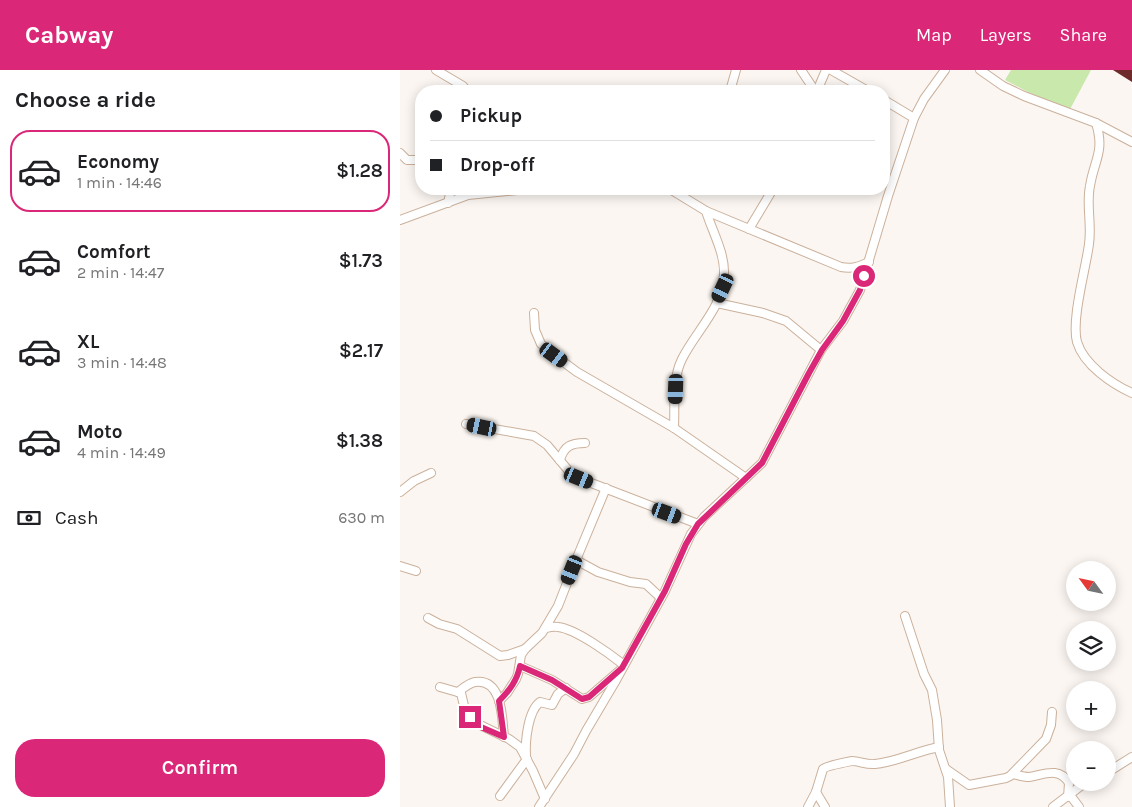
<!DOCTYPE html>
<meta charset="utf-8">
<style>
:root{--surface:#fff;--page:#f6f6f6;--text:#202124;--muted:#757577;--line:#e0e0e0;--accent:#db2777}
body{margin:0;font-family:Karla,sans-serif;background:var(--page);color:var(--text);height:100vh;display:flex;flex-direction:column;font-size:19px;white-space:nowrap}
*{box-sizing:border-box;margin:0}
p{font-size:16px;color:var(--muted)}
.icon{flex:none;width:28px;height:28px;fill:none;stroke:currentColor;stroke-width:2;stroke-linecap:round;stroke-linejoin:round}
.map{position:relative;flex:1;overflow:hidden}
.drawer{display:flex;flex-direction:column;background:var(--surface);width:400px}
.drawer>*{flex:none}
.guide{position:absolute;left:15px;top:15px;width:475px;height:110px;border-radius:20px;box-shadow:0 2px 12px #0003;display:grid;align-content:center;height:110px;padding:0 15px;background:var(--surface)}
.needle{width:32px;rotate:303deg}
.buttons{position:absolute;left:666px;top:491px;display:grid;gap:10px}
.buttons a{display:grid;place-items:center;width:50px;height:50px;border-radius:50%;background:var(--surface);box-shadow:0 2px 12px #0003;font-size:25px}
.end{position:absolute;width:22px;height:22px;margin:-11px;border:6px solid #db2777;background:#fff;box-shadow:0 0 0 2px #fff}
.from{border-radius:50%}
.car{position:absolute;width:15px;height:30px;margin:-15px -8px;border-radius:6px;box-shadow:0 0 4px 1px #0007;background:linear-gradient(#222 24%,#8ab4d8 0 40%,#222 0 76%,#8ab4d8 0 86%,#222 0)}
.guide b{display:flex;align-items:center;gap:18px;height:48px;font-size:19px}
.guide b+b{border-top:1px solid var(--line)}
.guide i{width:12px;height:12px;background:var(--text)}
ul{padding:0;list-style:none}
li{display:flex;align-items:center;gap:15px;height:82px;margin:0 10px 8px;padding:0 5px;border:2px solid transparent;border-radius:20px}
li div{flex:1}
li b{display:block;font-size:19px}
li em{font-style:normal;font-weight:600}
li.on{border-color:var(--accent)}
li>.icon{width:45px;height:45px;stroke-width:1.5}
h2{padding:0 15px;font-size:22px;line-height:60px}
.pay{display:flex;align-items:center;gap:12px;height:55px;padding:0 15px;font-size:19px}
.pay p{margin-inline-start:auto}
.button{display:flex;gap:10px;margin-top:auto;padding:10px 15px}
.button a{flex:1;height:58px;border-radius:20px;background:var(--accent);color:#fff;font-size:20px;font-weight:600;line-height:58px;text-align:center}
header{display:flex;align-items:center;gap:30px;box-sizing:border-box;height:70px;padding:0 25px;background:var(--accent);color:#fff}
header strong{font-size:24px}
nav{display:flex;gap:28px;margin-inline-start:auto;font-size:18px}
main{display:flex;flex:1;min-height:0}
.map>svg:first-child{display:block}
</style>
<header>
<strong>Cabway</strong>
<nav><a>Map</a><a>Layers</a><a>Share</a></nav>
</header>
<main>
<section class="drawer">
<h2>Choose a ride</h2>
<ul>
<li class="on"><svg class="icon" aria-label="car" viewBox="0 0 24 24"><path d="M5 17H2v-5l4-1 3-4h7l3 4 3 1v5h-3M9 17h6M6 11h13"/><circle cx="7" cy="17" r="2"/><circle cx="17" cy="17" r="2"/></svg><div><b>Economy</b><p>1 min · 14:46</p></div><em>$1.28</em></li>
<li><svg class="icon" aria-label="car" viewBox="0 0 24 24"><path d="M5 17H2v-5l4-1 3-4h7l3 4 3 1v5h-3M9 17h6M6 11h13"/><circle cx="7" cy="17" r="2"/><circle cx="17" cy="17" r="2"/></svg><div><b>Comfort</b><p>2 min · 14:47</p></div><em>$1.73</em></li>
<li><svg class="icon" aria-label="car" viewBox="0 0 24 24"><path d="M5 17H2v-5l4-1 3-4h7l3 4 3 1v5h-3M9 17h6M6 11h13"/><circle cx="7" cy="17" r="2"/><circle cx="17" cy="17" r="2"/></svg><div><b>XL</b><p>3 min · 14:48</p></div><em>$2.17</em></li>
<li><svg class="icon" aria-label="car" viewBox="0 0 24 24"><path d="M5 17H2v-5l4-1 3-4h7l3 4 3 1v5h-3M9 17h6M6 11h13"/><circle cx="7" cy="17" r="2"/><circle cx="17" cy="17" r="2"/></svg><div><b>Moto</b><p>4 min · 14:49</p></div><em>$1.38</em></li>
</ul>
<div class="pay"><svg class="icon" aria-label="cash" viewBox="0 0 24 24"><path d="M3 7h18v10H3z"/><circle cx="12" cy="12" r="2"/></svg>Cash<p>630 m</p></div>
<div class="button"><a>Confirm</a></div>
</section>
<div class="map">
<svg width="732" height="737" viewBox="0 0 732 737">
<rect width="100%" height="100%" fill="#fbf6f1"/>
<path fill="#c9e8ac" d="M611,0H691L668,43L605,10Z"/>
<path fill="#6f2b2c" d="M713,0H732V12Z"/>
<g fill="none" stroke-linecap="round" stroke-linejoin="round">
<g stroke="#cbb19c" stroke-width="10">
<g id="minor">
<path d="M36,0L63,16L67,21"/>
<path d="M401,0L415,21"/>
<path d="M431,0L468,21"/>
<path d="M580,0L603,16L624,26L696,53L732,72"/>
<path d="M330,21L336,0"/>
<path d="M417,21L426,0"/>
<path d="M484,30L514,48"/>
<path d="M696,53C705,82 694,90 690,116C686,135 692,154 689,174C686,198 671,249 677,272C684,295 712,314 732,323"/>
<path d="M0,83L7,90H21"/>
<path d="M160,119H173"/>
<path d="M270,119L306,141L441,197C452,199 458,197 469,192"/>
<path d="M48,133L51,119"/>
<path d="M0,150L68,125L127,119"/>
<path d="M349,159L373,119"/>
<path d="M317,233L363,243L386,251L421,280"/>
<path d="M134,243L135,260L141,274L154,285L177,302L274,358L346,408"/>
<path d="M66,354L134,366L147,375L173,406L298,454"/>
<path d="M274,358C275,336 272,309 282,289C296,261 324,236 324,204C325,183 312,161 306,141"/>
<path d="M160,390C164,376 171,373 185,373"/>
<path d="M0,422L14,411L31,403"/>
<path d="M176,490L198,502L230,512L246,514L261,528"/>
<path d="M0,496L16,501"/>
<path d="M505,546L524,604L532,620L537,650L539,680L548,707L550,737"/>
<path d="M28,548L39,554L57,559L100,586L108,585L125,579"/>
<path d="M146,558C150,557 154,556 158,557C176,559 210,584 224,595"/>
<path d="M120,596L152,610L182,629L189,627L219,601"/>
<path d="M40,617L61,623L65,640L72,651L109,669L120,677L133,701L145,729"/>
<path d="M58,622C62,619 69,613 75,612C103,608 102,649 104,667"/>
<path d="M99,631L107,623L116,609L118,604L121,585L125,579L142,563L158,536L176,490L206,418"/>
<path d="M126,686C125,671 128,641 140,632L152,635L158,624L166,618"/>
<path d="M546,699L569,715L606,708L610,706L646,669L651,655L652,642"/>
<path d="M708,702L732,687"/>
<path d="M613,704C618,705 623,707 629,707C643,705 659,696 669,713L668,727"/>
<path d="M416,722L425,737"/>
<path d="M670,725L679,737"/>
<path d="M100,726L127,689"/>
<path d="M139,737L174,684L186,661L215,612L265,521L291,464L304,447L362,393L409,303L421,280L443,251L460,220L488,126L514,48L524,29L545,0"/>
<path d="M408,737L416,722L423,699C426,696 447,692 452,691C460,691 466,695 475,694C497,692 517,681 539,677"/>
<path d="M653,737L686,712"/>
</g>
</g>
<use href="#minor" stroke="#fff" stroke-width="8"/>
</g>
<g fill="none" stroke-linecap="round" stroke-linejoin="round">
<path stroke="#db2777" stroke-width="6" d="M70,647L74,654L104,667L99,631C109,621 117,611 120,596L152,610L182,629L189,627L222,598L265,521L286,474L298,454L362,393L409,303L422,280L443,251L460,220L464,206"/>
</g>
</svg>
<div class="buttons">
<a><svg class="needle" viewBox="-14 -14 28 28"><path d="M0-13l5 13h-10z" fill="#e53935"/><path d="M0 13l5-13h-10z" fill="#757577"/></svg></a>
<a><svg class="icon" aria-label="layers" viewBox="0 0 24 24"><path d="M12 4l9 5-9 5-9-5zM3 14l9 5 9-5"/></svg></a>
<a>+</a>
<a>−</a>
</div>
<i class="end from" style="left:464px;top:206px"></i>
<i class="end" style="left:70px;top:647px"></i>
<i class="car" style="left:323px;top:218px;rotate:205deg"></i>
<i class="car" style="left:154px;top:285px;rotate:126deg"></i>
<i class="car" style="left:276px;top:319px;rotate:182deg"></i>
<i class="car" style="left:82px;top:357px;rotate:282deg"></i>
<i class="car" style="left:179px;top:408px;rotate:112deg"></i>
<i class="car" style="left:267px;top:443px;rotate:110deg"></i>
<i class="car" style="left:172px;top:500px;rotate:202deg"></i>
<div class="guide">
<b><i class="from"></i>Pickup</b>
<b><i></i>Drop-off</b>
</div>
</div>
</main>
